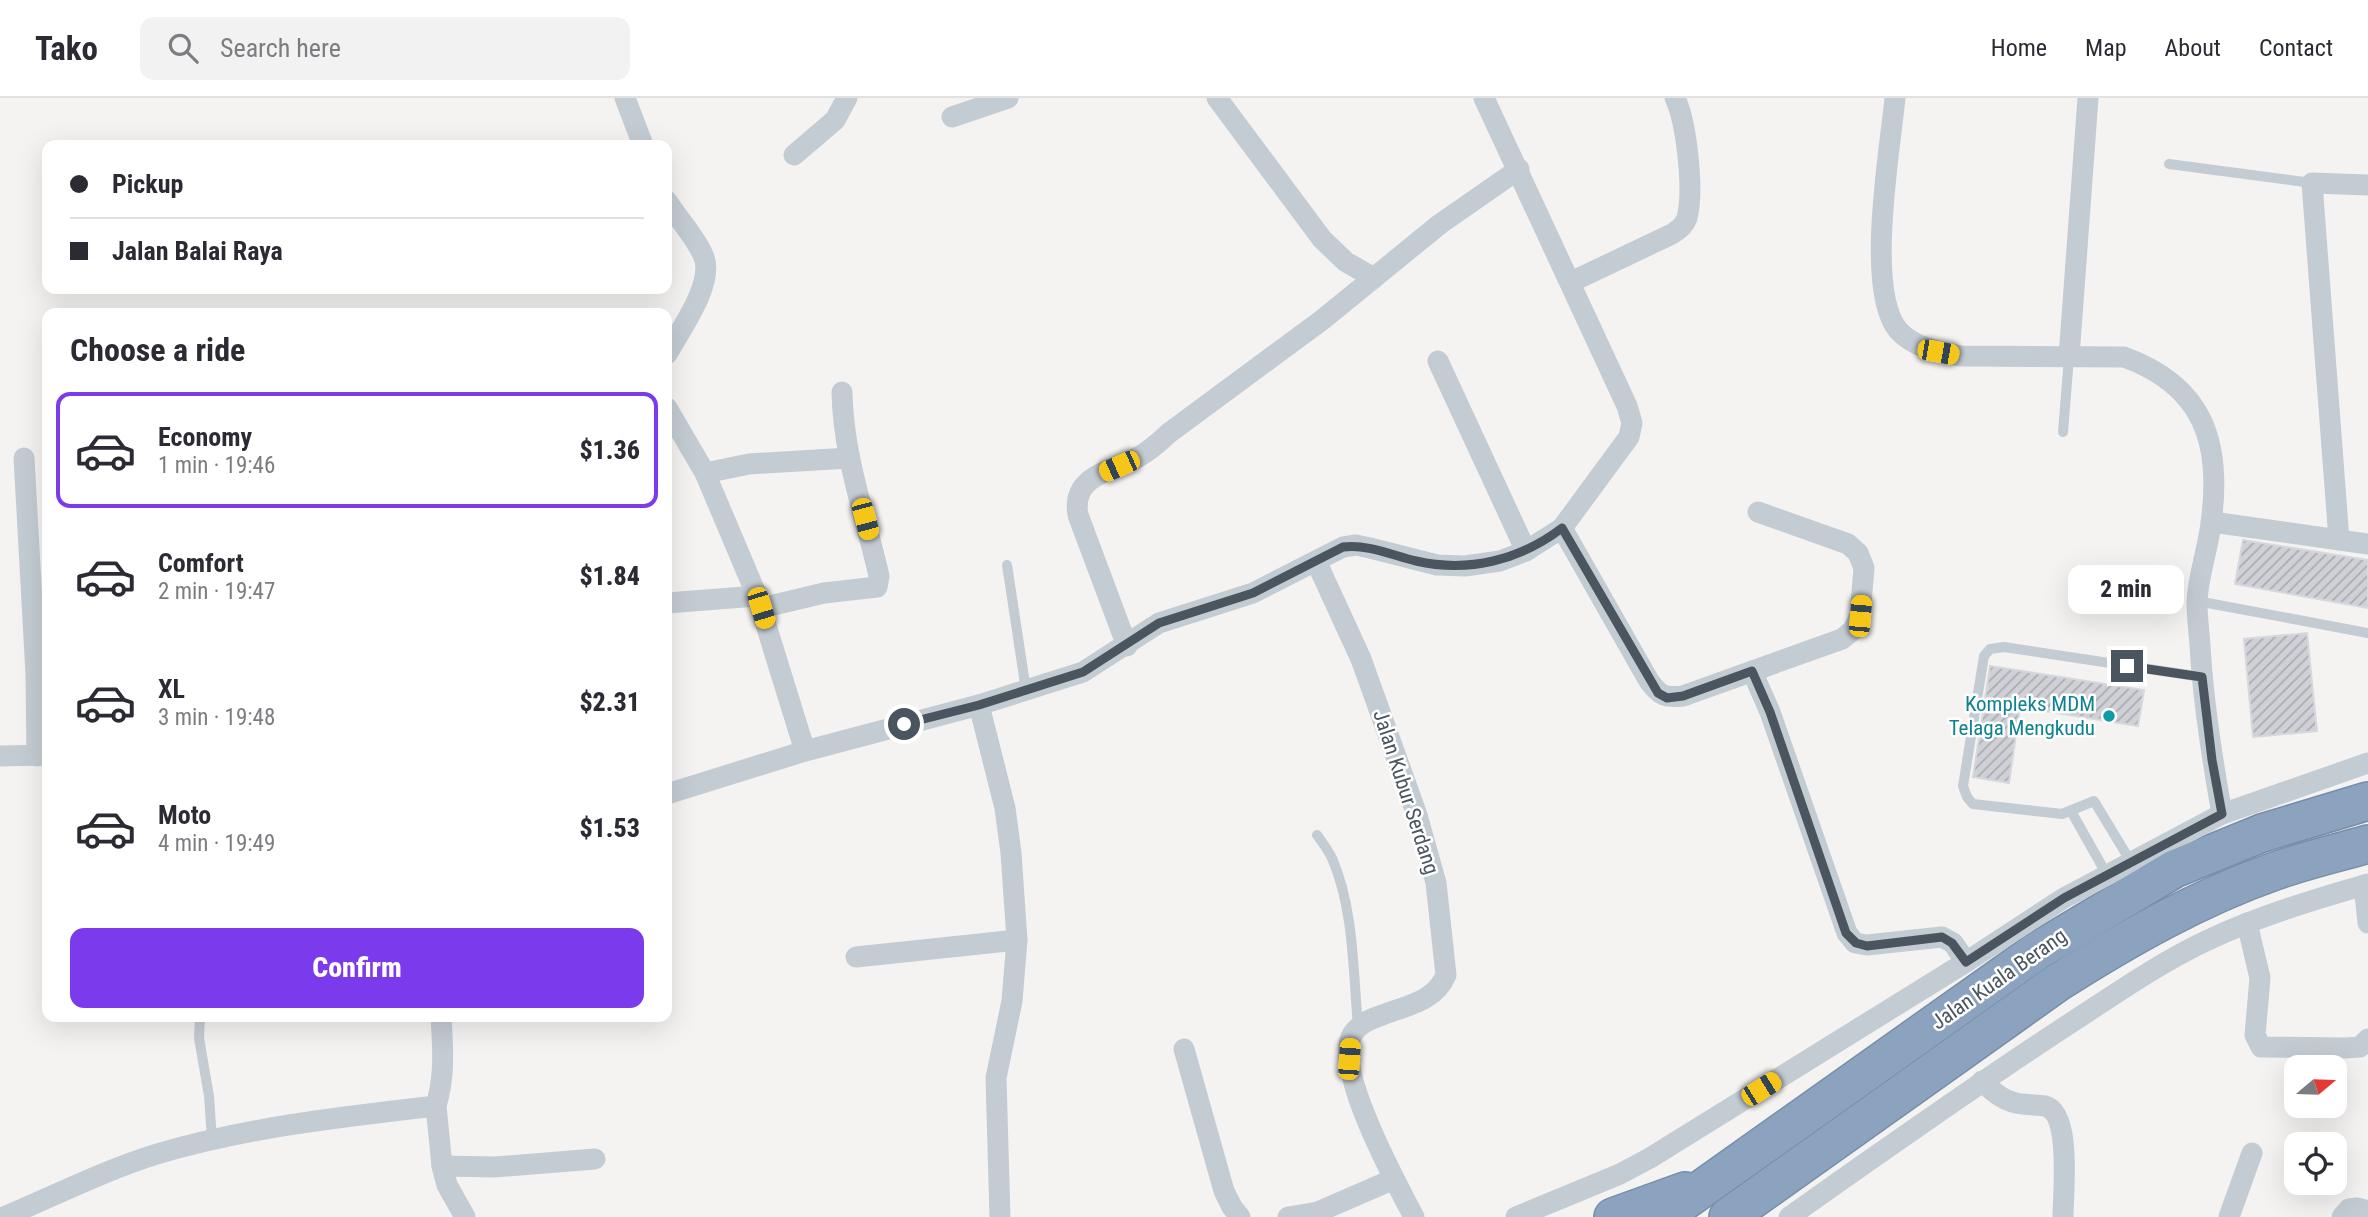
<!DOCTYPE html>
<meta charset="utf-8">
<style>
:root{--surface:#fff;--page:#f2f2f3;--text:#2b2b33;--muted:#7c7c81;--line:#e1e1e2;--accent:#7c3aed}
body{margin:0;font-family:"Roboto Condensed",sans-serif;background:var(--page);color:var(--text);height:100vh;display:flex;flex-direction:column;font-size:26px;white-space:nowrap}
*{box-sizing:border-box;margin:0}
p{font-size:23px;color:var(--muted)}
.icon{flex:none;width:38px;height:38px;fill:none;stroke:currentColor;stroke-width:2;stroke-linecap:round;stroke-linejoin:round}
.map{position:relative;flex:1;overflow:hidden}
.drawer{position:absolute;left:42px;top:210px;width:630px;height:714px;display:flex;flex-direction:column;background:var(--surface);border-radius:14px;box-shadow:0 7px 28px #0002}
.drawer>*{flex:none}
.guide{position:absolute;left:42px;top:42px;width:630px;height:154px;border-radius:14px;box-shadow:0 7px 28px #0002;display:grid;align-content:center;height:154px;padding:0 28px;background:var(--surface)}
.needle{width:46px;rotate:71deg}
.fabs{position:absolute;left:2284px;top:957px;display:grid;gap:14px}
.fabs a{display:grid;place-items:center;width:63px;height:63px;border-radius:14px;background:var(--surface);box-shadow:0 7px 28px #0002;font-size:35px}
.end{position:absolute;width:32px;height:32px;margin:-16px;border:9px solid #4a5560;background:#fff;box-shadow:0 0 0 4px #fff}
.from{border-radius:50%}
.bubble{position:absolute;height:49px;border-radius:14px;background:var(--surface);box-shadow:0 7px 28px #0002;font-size:23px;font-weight:800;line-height:49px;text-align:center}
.car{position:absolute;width:21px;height:42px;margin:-21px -10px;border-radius:9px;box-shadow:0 0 5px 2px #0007;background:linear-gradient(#f5c518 24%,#345 0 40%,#f5c518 0 76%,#345 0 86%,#f5c518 0)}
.guide b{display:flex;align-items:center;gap:24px;height:66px;font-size:26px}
.guide b+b{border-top:2px solid var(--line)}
.guide i{width:18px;height:18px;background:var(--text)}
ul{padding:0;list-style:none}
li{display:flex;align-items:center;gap:21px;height:116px;margin:0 14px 10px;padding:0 14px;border:4px solid transparent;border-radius:14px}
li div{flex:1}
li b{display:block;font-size:26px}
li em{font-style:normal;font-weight:800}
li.on{border-color:var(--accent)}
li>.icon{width:63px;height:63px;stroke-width:1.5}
h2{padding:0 28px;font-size:32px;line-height:84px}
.cta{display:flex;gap:14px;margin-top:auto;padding:14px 28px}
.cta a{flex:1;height:80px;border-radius:14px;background:var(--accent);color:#fff;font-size:28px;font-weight:800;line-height:80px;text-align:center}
header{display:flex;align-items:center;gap:42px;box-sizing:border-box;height:98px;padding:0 35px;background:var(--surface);border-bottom:2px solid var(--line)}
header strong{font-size:33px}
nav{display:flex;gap:38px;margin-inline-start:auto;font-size:24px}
.search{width:490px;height:63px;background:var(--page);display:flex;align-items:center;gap:18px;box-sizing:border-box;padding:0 24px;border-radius:14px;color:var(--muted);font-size:26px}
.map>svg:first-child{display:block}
</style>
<header>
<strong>Tako</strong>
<div class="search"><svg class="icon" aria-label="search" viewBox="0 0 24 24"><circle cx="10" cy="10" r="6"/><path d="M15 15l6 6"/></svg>Search here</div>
<nav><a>Home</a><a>Map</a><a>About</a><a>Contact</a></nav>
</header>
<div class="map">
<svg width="2368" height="1119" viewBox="0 0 2368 1119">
<defs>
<pattern id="building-hatch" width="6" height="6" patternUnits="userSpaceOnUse" patternTransform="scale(1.75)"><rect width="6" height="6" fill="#cfd1d6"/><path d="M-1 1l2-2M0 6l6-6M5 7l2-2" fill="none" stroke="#aaacb1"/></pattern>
</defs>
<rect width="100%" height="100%" fill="#f4f3f2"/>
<g fill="url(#building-hatch)" stroke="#d7d8dd" stroke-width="2">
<path d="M2243,442L2368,462V510L2235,486Z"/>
<path d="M2307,535L2317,633L2253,639L2244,541Z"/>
<path d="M1990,568L2144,592L2138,628L2020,609L2009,685L1973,679Z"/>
</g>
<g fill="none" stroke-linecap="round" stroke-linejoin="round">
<g stroke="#778eab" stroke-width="40">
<g id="highway">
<path d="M1613,1119L1685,1093"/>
<path d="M1662,1119L2037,853L2174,771L2262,735L2368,703"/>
<path d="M1728,1119L2057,885C2126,841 2198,800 2275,773C2306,762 2337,755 2368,746"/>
</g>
</g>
<g stroke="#c4ccd3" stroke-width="10">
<path d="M2169,66L2312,85"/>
<path d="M2063,334L2069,259"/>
<path d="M1007,467L1026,592"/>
<path d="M2197,503L2368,535"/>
<path d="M2071,713L2107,777"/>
<path d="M1317,737C1322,744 1328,752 1332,760C1354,811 1353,873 1358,928"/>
<path d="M2131,764L2094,703L2062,716L1973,706L1967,699L1963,688L1984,558L1990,551L2004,549L2202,579"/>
<path d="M200,919L199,940L209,998L212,1041"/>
</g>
<g stroke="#c4ccd3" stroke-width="21">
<path d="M625,0L643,47"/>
<path d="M1217,0L1322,141L1346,164L1374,180"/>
<path d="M1895,0C1890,52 1865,192 1898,232C1914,250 1939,254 1961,258L2124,259C2204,288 2222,345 2211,425C2208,451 2198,478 2197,504C2197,518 2199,533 2200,547C2203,604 2212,660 2222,716"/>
<path d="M952,19L1008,0"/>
<path d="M794,57L835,22L847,0"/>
<path d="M667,103C678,121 695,138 703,157C716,184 680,232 667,256"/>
<path d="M1571,184L1672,136C1679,131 1684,128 1687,120C1694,94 1687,25 1675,0"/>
<path d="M2069,259L2088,0"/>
<path d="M1438,263L1526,453"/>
<path d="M667,310L705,375L757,498L805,653"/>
<path d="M24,360L36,576L37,658"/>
<path d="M705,375L749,366L849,360"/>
<path d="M2212,424L2368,446"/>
<path d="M1562,430L1649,583C1660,598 1665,600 1683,598L1842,541L1853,532L1860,518L1864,470L1858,455L1848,446L1758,414"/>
<path d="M2339,442L2312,85L2368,87"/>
<path d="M1316,463L1361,561L1417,717L1436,785L1446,877C1435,903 1409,907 1385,916C1371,921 1358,925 1351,939C1336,975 1396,1085 1414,1119"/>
<path d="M667,505L757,498"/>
<path d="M761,510L824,495L877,489L879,478C865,417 843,357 842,294"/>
<path d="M1127,548L1078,417C1071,377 1111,374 1138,359C1150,353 1159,344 1169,335L1322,222L1440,126L1519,71"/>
<path d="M1752,573L1770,614L1847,835L1855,845L1867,847L1942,839L1953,845L1966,864"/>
<path d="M979,607L1005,710L1011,755L1017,842L1012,903L996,980L1000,1119"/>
<path d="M0,658L47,657"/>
<path d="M667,696L805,653L979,607L1083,574L1159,525L1253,495L1343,449L1356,447L1370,450L1437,467L1465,468L1500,463L1526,453L1562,430L1629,339L1632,325L1627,308L1484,0"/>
<path d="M2364,787L2368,825"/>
<path d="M2247,825L2260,880L2255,937L2261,949L2345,950L2360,949L2368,941"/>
<path d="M856,859L1017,842"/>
<path d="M1184,951L1224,1093L1232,1109L1240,1119"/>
<path d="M1982,983C1994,995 2006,1005 2023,1006C2030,1007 2038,1007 2045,1008C2072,1015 2063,1095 2063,1119"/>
<path d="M436,1008L442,1068L447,1087L465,1119"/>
<path d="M442,1068L495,1069L595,1061"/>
<path d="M4,1119C54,1098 105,1072 157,1056C248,1029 342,1019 436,1008C445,978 443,950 441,919"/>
<path d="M1288,1119L1318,1114L1394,1081"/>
<path d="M1516,1119L1620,1076L1650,1060L1966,864L2064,800L2222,716L2368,665"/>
<path d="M1789,1119C1880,1055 1970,991 2063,930C2111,899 2157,866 2208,842C2259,818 2314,801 2368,786"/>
<path d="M2229,1119L2252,1055"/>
<path d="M2342,1119L2349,1111L2357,1110L2368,1113"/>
</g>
<use href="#highway" stroke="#8ca3bf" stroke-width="37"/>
</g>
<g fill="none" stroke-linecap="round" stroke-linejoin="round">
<path stroke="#4a5560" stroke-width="9" d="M904,626L979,607L1083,574L1159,525L1253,495L1343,449C1368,446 1391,457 1416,463C1469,475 1520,462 1562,430L1658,595L1667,600L1683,598L1752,573L1770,614L1846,835L1856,845L1867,848L1942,839L1952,845L1966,864L2064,800L2222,716L2212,662L2202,579L2127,568"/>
</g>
<circle fill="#0f9aa8" stroke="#fff" stroke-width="2.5" cx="2109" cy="618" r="7"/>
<g text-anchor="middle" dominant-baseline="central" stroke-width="5" stroke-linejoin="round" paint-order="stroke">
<g font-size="21" fill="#0d838f" stroke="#fff" text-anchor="end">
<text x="2095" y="606">Kompleks MDM<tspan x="2095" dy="24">Telaga Mengkudu</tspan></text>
</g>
<g font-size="21" fill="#4a5560" stroke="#fff">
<text transform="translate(1406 694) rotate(72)">Jalan Kubur Serdang</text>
<text transform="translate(1999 881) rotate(-35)">Jalan Kuala Berang</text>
</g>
</g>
</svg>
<div class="fabs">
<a><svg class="needle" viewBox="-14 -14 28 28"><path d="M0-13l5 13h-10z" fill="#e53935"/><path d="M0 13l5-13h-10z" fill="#7c7c81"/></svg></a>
<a><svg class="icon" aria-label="locate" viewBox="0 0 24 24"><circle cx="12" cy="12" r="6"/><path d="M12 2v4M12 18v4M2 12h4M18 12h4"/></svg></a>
</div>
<i class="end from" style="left:904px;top:626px"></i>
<i class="end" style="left:2127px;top:568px"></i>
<div class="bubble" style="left:2068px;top:467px;width:116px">2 min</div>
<i class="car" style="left:1938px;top:254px;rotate:100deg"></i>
<i class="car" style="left:1119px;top:368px;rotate:246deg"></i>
<i class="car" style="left:865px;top:421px;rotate:165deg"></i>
<i class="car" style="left:761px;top:510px;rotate:163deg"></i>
<i class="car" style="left:1860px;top:518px;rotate:5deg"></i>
<i class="car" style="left:1349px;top:961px;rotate:4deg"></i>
<i class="car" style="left:1761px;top:991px;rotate:58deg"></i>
<div class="guide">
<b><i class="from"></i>Pickup</b>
<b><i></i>Jalan Balai Raya</b>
</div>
<section class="drawer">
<h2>Choose a ride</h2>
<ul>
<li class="on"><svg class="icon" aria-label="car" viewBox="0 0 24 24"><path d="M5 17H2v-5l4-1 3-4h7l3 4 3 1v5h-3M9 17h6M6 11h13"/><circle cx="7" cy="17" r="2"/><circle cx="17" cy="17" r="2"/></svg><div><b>Economy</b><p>1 min · 19:46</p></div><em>$1.36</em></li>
<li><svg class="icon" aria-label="car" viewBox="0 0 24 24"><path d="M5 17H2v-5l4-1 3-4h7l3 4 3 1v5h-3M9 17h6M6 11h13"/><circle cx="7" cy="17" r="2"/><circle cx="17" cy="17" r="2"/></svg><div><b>Comfort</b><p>2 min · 19:47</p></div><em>$1.84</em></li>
<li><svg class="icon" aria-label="car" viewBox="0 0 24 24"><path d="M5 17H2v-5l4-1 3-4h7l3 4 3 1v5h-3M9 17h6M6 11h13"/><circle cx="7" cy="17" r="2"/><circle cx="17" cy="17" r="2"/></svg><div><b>XL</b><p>3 min · 19:48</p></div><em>$2.31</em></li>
<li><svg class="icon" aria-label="car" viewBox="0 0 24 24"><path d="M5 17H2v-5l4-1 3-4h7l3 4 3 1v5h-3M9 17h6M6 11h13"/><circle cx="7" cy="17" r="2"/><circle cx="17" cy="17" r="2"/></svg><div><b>Moto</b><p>4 min · 19:49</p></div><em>$1.53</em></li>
</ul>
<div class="cta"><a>Confirm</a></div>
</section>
</div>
